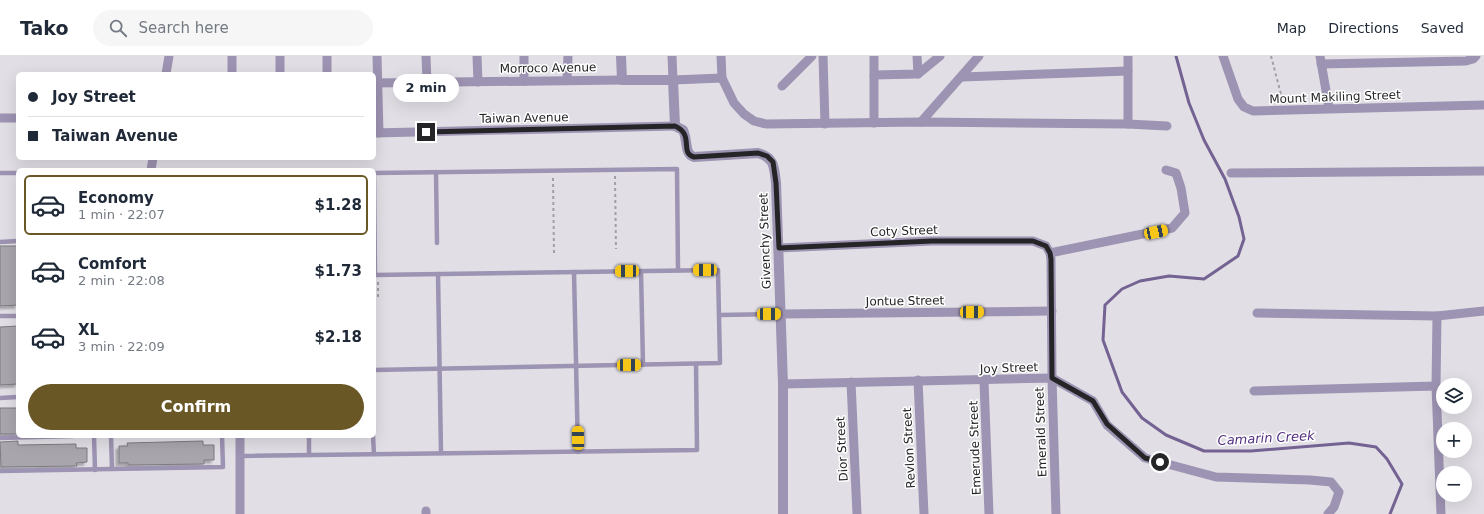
<!DOCTYPE html>
<meta charset="utf-8">
<style>
:root{--surface:#fff;--page:#f6f6f7;--text:#1f2937;--muted:#747a83;--line:#e0e1e3;--accent:#695826}
body{margin:0;font-family:"DejaVu Sans",sans-serif;background:var(--page);color:var(--text);height:100vh;display:flex;flex-direction:column;font-size:15px;white-space:nowrap}
*{box-sizing:border-box;margin:0}
p{font-size:13px;color:var(--muted)}
.icon{flex:none;width:22px;height:22px;fill:none;stroke:currentColor;stroke-width:2;stroke-linecap:round;stroke-linejoin:round}
.map{position:relative;flex:1;overflow:hidden}
.drawer{position:absolute;left:16px;top:112px;width:360px;height:270px;display:flex;flex-direction:column;background:var(--surface);border-radius:6px;box-shadow:0 4px 16px #0002}
.drawer>*{flex:none}
.top-card{position:absolute;left:16px;top:16px;width:360px;height:88px;border-radius:6px;box-shadow:0 4px 16px #0002;display:grid;align-content:center;height:88px;padding:0 12px;background:var(--surface)}
.fabs{position:absolute;left:1436px;top:322px;display:grid;gap:8px}
.fabs a{display:grid;place-items:center;width:36px;height:36px;border-radius:50%;background:var(--surface);box-shadow:0 4px 16px #0002;font-size:20px}
.end{position:absolute;width:18px;height:18px;margin:-9px;border:5px solid #252426;background:#fff;box-shadow:0 0 0 2px #fff}
.from{border-radius:50%}
.bubble{position:absolute;height:28px;border-radius:14px;background:var(--surface);box-shadow:0 4px 16px #0002;font-size:13px;font-weight:700;line-height:28px;text-align:center}
.car{position:absolute;width:12px;height:24px;margin:-12px -6px;border-radius:5px;box-shadow:0 0 3px 1px #0007;background:linear-gradient(#f5c518 24%,#345 0 40%,#f5c518 0 76%,#345 0 86%,#f5c518 0)}
.top-card b{display:flex;align-items:center;gap:14px;height:38px;font-size:15px}
.top-card b+b{border-top:1px solid var(--line)}
.top-card i{width:10px;height:10px;background:var(--text)}
ul{padding:7px 0 0;list-style:none}
li{display:flex;align-items:center;gap:12px;height:60px;margin:0 8px 6px;padding:0 4px;border:2px solid transparent;border-radius:6px}
li div{flex:1}
li b{display:block;font-size:15px}
li em{font-style:normal;font-weight:700}
li.selected{border-color:var(--accent)}
li>.icon{width:36px;height:36px;stroke-width:1.5}
.button{display:flex;gap:8px;margin-top:auto;padding:8px 12px}
.button a{flex:1;height:46px;border-radius:24px;background:var(--accent);color:#fff;font-size:16px;font-weight:700;line-height:46px;text-align:center}
header{display:flex;align-items:center;gap:24px;box-sizing:border-box;height:56px;padding:0 20px;background:var(--surface);border-bottom:1px solid var(--line)}
header strong{font-size:19px}
nav{display:flex;gap:22px;margin-inline-start:auto;font-size:14px}
.search{width:280px;height:36px;background:var(--page);display:flex;align-items:center;gap:10px;box-sizing:border-box;padding:0 14px;border-radius:22px;color:var(--muted);font-size:15px}
.map>svg:first-child{display:block}
</style>
<header>
<strong>Tako</strong>
<div class="search"><svg class="icon" aria-label="search" viewBox="0 0 24 24"><circle cx="10" cy="10" r="6"/><path d="M15 15l6 6"/></svg>Search here</div>
<nav><a>Map</a><a>Directions</a><a>Saved</a></nav>
</header>
<div class="map">
<svg width="1484" height="458" viewBox="0 0 1484 458">
<defs>
<filter id="shadow"><feDropShadow dx="-3" dy="3" stdDeviation="1" flood-color="#0004"/></filter>
</defs>
<rect width="100%" height="100%" fill="#e1dfe5"/>
<g fill="none" stroke-linecap="round" stroke-linejoin="round">
<path stroke="#746292" stroke-width="3" d="M1176,0L1189,47L1204,84L1225,123L1239,161L1244,183L1238,200L1204,223L1169,220L1140,225L1122,233L1105,249L1103,284L1122,336L1142,362L1166,379L1204,395H1251L1349,387L1376,391L1387,403L1402,428L1390,458"/>
</g>
<g fill="#a8a6ac" stroke="#7d7b81" filter="url(#shadow)">
<path d="M0,190H18V249L0,250Z"/>
<path d="M18,270V328L0,329V271Z"/>
<rect x="0" y="352" width="18" height="26"/>
<path d="M18,385V389L76,388V392H87V406L76,407L77,410L1,411L0,386Z"/>
<path d="M203,385V389H214V404H204V408L128,409V407H119V390H128L127,387Z"/>
</g>
<g fill="none" stroke-linecap="round" stroke-linejoin="round">
<g stroke="#a09fa3" stroke-width="2" stroke-dasharray="3 3" stroke-linecap="butt">
<path d="M1271,0L1283,46"/>
<path d="M615,120L616,193"/>
<path d="M553,122L554,198"/>
<path d="M378,226V242"/>
</g>
<g stroke="#9d93b2" stroke-width="4.5">
<path d="M436,116L437,187"/>
<path d="M0,117H18"/>
<path d="M374,117L677,113L678,214"/>
<path d="M374,120L375,219"/>
<path d="M0,186L18,185"/>
<path d="M641,215L643,309"/>
<path d="M574,216L578,396"/>
<path d="M438,218L441,397"/>
<path d="M374,219L718,214L720,307L374,314"/>
<path d="M719,259L781,258"/>
<path d="M0,260H18"/>
<path d="M0,342L18,341"/>
<path d="M94,380L95,414"/>
<path d="M111,380L112,413"/>
<path d="M309,380V399"/>
<path d="M373,380L374,398"/>
<path d="M0,382L73,380"/>
<path d="M240,400L697,394L696,308"/>
<path d="M0,415L223,411L222,380"/>
</g>
<g stroke="#9d93b2" stroke-width="9">
<path d="M280,0V18"/>
<path d="M327,0V18"/>
<path d="M377,0L379,77"/>
<path d="M426,0L427,27"/>
<path d="M477,0L478,26"/>
<path d="M672,0L673,24L722,22"/>
<path d="M721,0L722,22L734,47L744,58L754,65L766,68L921,66L1128,68L1167,70"/>
<path d="M823,0L825,68"/>
<path d="M874,0V67"/>
<path d="M917,0L918,18"/>
<path d="M1128,0V68"/>
<path d="M1223,0L1238,43L1244,51L1253,55L1484,49"/>
<path d="M1320,0L1329,52"/>
<path d="M1321,8L1466,5L1473,3L1476,0"/>
<path d="M166,18L169,0"/>
<path d="M232,18V0"/>
<path d="M874,19L918,18L940,0"/>
<path d="M962,21L1128,15"/>
<path d="M567,24L568,0"/>
<path d="M524,25V0"/>
<path d="M374,27L622,24"/>
<path d="M782,30L812,0"/>
<path d="M0,62H18"/>
<path d="M921,66L979,0"/>
<path d="M374,77L675,70"/>
<path d="M151,114L153,102"/>
<path d="M1231,117L1484,115"/>
<path d="M779,192L932,185H1033L1046,190L1050,197L1051,203L1052,322L1056,458"/>
<path d="M1050,197L1172,172L1185,157L1181,132L1176,117L1166,114"/>
<path d="M1257,257L1437,260L1484,255"/>
<path d="M781,258L1052,255"/>
<path d="M1437,260L1436,330L1441,458"/>
<path d="M918,324L924,458"/>
<path d="M984,325L989,458"/>
<path d="M851,326L857,458"/>
<path d="M783,328L1052,322L1093,345L1107,369L1145,402L1216,421L1310,424L1331,426L1339,436L1334,451L1328,458"/>
<path d="M1254,335L1436,330"/>
<path d="M240,380V458"/>
<path d="M426,455V458"/>
</g>
<path stroke="#9d93b2" stroke-width="10" d="M621,0L622,24H673L675,70L683,74C688,84 684,98 694,101L758,97C775,102 774,111 776,127L783,328V458"/>
</g>
<g fill="none" stroke-linecap="round" stroke-linejoin="round">
<path stroke="#252426" stroke-width="5" d="M426,76L675,70C695,79 679,97 694,101L758,97L767,100L773,106L776,127L779,192L932,185H1033L1046,190L1050,197L1051,203L1052,322L1093,345L1107,368L1145,402L1160,406"/>
</g>
<g text-anchor="middle" dominant-baseline="central" stroke-width="3" stroke-linejoin="round" paint-order="stroke">
<g font-size="12" fill="#252426" stroke="#fff">
<text transform="translate(548 12) rotate(-1)">Morroco Avenue</text>
<text transform="translate(1335 41) rotate(-2)">Mount Makiling Street</text>
<text transform="translate(524 62) rotate(-1)">Taiwan Avenue</text>
<text transform="translate(904 175) rotate(-2)">Coty Street</text>
<text transform="translate(765 185) rotate(-92)">Givenchy Street</text>
<text transform="translate(905 245) rotate(-1)">Jontue Street</text>
<text transform="translate(1009 312) rotate(-2)">Joy Street</text>
<text transform="translate(1041 376) rotate(-92)">Emerald Street</text>
<text transform="translate(909 392) rotate(-93)">Revlon Street</text>
<text transform="translate(975 392) rotate(-92)">Emerude Street</text>
<text transform="translate(842 393) rotate(-93)">Dior Street</text>
</g>
<g font-size="13" font-style="italic" fill="#543083" stroke="#fff">
<text transform="translate(1266 382) rotate(-3)">Camarin Creek</text>
</g>
</g>
</svg>
<div class="fabs">
<a><svg class="icon" aria-label="layers" viewBox="0 0 24 24"><path d="M12 4l9 5-9 5-9-5zM3 14l9 5 9-5"/></svg></a>
<a>+</a>
<a>−</a>
</div>
<i class="end from" style="left:1160px;top:406px"></i>
<i class="end" style="left:426px;top:76px"></i>
<div class="bubble" style="left:393px;top:18px;width:66px">2 min</div>
<i class="car" style="left:1156px;top:176px;rotate:78deg"></i>
<i class="car" style="left:705px;top:214px;rotate:269deg"></i>
<i class="car" style="left:627px;top:215px;rotate:269deg"></i>
<i class="car" style="left:972px;top:256px;rotate:89deg"></i>
<i class="car" style="left:769px;top:258px;rotate:89deg"></i>
<i class="car" style="left:629px;top:309px;rotate:89deg"></i>
<i class="car" style="left:578px;top:382px;rotate:359deg"></i>
<div class="top-card">
<b><i class="from"></i>Joy Street</b>
<b><i></i>Taiwan Avenue</b>
</div>
<section class="drawer">
<ul>
<li class="selected"><svg class="icon" aria-label="car" viewBox="0 0 24 24"><path d="M5 17H2v-5l4-1 3-4h7l3 4 3 1v5h-3M9 17h6M6 11h13"/><circle cx="7" cy="17" r="2"/><circle cx="17" cy="17" r="2"/></svg><div><b>Economy</b><p>1 min · 22:07</p></div><em>$1.28</em></li>
<li><svg class="icon" aria-label="car" viewBox="0 0 24 24"><path d="M5 17H2v-5l4-1 3-4h7l3 4 3 1v5h-3M9 17h6M6 11h13"/><circle cx="7" cy="17" r="2"/><circle cx="17" cy="17" r="2"/></svg><div><b>Comfort</b><p>2 min · 22:08</p></div><em>$1.73</em></li>
<li><svg class="icon" aria-label="car" viewBox="0 0 24 24"><path d="M5 17H2v-5l4-1 3-4h7l3 4 3 1v5h-3M9 17h6M6 11h13"/><circle cx="7" cy="17" r="2"/><circle cx="17" cy="17" r="2"/></svg><div><b>XL</b><p>3 min · 22:09</p></div><em>$2.18</em></li>
</ul>
<div class="button"><a>Confirm</a></div>
</section>
</div>
